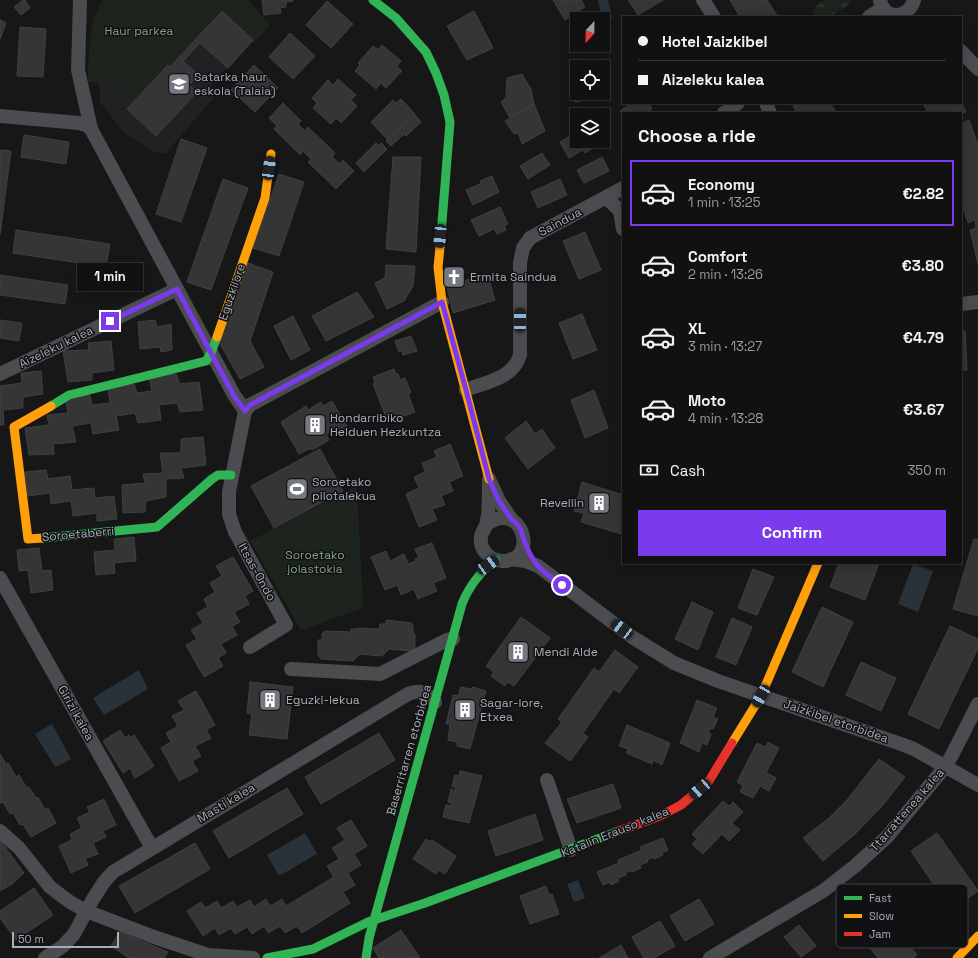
<!DOCTYPE html>
<meta charset="utf-8">
<style>
:root{--surface:#111;--page:#1a1a1a;--text:#f1f3f6;--muted:#9c9d9f;--line:#303131;--accent:#7c3aed}
body{margin:0;font-family:"Space Grotesk",sans-serif;background:var(--page);color:var(--text);height:100vh;display:flex;flex-direction:column;font-size:15px;white-space:nowrap}
*{box-sizing:border-box;margin:0}
p{font-size:13px;color:var(--muted)}
.icon{flex:none;width:22px;height:22px;fill:none;stroke:currentColor;stroke-width:2;stroke-linecap:round;stroke-linejoin:round}
.map{position:relative;flex:1;overflow:hidden}
.side{position:absolute;left:622px;top:112px;width:340px;height:452px;display:flex;flex-direction:column;background:var(--surface);border-radius:0px;box-shadow:0 2px 10px #0003,0 0 0 1px var(--line)}
.side>*{flex:none}
.guide{position:absolute;left:622px;top:16px;width:340px;height:88px;border-radius:0px;box-shadow:0 2px 10px #0003,0 0 0 1px var(--line);display:grid;align-content:center;height:88px;padding:0 16px;background:var(--surface)}
.needle{width:26px;rotate:202deg}
.buttons{position:absolute;left:570px;top:12px;display:grid;gap:8px}
.buttons a{display:grid;place-items:center;width:40px;height:40px;border-radius:0px;background:var(--surface);box-shadow:0 2px 10px #0003,0 0 0 1px var(--line);font-size:20px}
.scale{position:absolute;left:12px;bottom:10px;width:107px;box-sizing:border-box;padding-left:4px;border:2px solid #a8adb8;border-top:0;font-size:11px;line-height:14px;white-space:nowrap;color:#a8adb8;-webkit-text-stroke:3px #111113;paint-order:stroke}
.end{position:absolute;width:18px;height:18px;margin:-9px;border:5px solid #7c3aed;background:#fff;box-shadow:0 0 0 2px #fff}
.from{border-radius:50%}
.bubble{position:absolute;height:28px;border-radius:0px;background:var(--surface);box-shadow:0 2px 10px #0003,0 0 0 1px var(--line);font-size:13px;font-weight:700;line-height:28px;text-align:center}
.car{position:absolute;width:12px;height:24px;margin:-12px -6px;border-radius:5px;box-shadow:0 0 3px 1px #0007;background:linear-gradient(#222 24%,#8ab4d8 0 40%,#222 0 76%,#8ab4d8 0 86%,#222 0)}
.guide b{display:flex;align-items:center;gap:14px;height:38px;font-size:15px}
.guide b+b{border-top:1px solid var(--line)}
.guide i{width:10px;height:10px;background:var(--text)}
ul{padding:0;list-style:none}
li{display:flex;align-items:center;gap:12px;height:66px;margin:0 8px 6px;padding:0 8px;border:2px solid transparent;border-radius:0px}
li div{flex:1}
li b{display:block;font-size:15px}
li em{font-style:normal;font-weight:700}
li.on{border-color:var(--accent)}
li>.icon{width:36px;height:36px;stroke-width:1.5}
h2{padding:0 16px;font-size:18px;line-height:48px}
.pay{display:flex;align-items:center;gap:10px;height:44px;padding:0 16px;font-size:15px}
.pay p{margin-inline-start:auto}
.button{display:flex;gap:8px;margin-top:auto;padding:8px 16px}
.button a{flex:1;height:46px;border-radius:0px;background:var(--accent);color:#fff;font-size:16px;font-weight:700;line-height:46px;text-align:center}
.map>svg:first-child{display:block}
</style>
<div class="map">
<svg width="978" height="958" viewBox="0 0 978 958">
<defs>
<pattern id="grass-tufts" width="24" height="20" patternUnits="userSpaceOnUse"><rect width="24" height="20" fill="#1d241e"/><path d="M3 7l-1-3M5 7V3M7 7l1-3M15 17l-1-3M17 17v-4M19 17l1-3" fill="none" stroke="#3b413d"/></pattern>
</defs>
<rect width="100%" height="100%" fill="#171717"/>
<path fill="#212123" d="M222,11L253,40L210,86L217,94L165,154L154,152L123,132L100,102L99,82L120,87L167,62Z"/>
<path fill="url(#grass-tufts)" d="M825,0H849L851,3C839,11 827,23 813,14L815,6Z"/>
<g fill="#1d241e">
<path d="M103,0H248L270,25L253,43L221,11L133,98C118,86 109,82 88,82C89,57 88,22 103,0Z"/>
<path d="M357,486L363,608L301,630L250,541Z"/>
</g>
<g fill="#2a3239">
<path d="M598,0H608L612,18L603,20L602,19Z"/>
<path d="M913,564L933,571L918,612L898,604Z"/>
<path d="M139,670L148,689L104,715L93,698Z"/>
<path d="M52,724L71,759L55,767L35,734Z"/>
<path d="M305,833L317,854L279,876L267,855Z"/>
<path d="M578,880L585,898L574,902L567,884Z"/>
</g>
<g fill="#353536" stroke="#3f4043">
<path d="M23,0H25L30,8L21,15L14,7Z"/>
<path d="M262,0H293V1L286,2V7L280,8L281,13L264,15Z"/>
<path d="M553,0H581L585,7L565,20Z"/>
<path d="M628,0H663L638,15Z"/>
<path d="M730,0H767L778,17H740Z"/>
<path d="M327,1L353,24L331,48L306,25Z"/>
<path d="M222,11L253,40L228,68L200,43L183,61L198,75L189,85L197,92L156,136L127,109L168,65L170,67Z"/>
<path d="M474,11L493,48L467,60L447,26Z"/>
<path d="M0,20L6,23L0,39Z"/>
<path d="M20,27L46,29L43,77L17,76Z"/>
<path d="M290,33L315,56L293,79L269,57Z"/>
<path d="M382,45L401,61L397,66L402,71L386,88L381,83L376,89L355,71L360,65L358,63L373,46L378,50Z"/>
<path d="M254,65L278,88L255,112L231,90Z"/>
<path d="M522,74L531,89L534,104L510,118L501,102L506,97L507,78Z"/>
<path d="M338,79L356,95L351,100L357,106L341,123L336,118L331,124L313,108L317,103L312,98L328,80L333,85Z"/>
<path d="M577,79V93H603V86L605,96L575,102L570,80Z"/>
<path d="M401,99L415,114V115L388,140L371,122L393,100L396,103Z"/>
<path d="M961,101L966,112L961,114L928,113L923,103H961Z"/>
<path d="M283,103L301,121L298,124L305,131L308,127L335,153L332,157L340,164L343,160L354,171L336,189L308,162L311,159L303,151L300,155L274,129L277,126L269,118Z"/>
<path d="M632,103H648L652,109L646,113H623V115L620,111Z"/>
<path d="M792,103H833L831,104L836,113H797Z"/>
<path d="M534,104L545,131L522,144L518,133L514,134L505,121Z"/>
<path d="M415,115L421,122L406,136L404,134L391,146L386,141Z"/>
<path d="M961,120L963,123L969,120L978,144V264L970,230L976,228L975,220L968,223L961,201Z"/>
<path d="M577,132V141H596L598,145L585,153L583,150L569,158L560,142Z"/>
<path d="M24,135L69,142L66,164L21,157Z"/>
<path d="M181,139L207,148L181,222L156,214Z"/>
<path d="M376,143L379,145L381,143L387,149L364,172L356,163Z"/>
<path d="M0,150L11,151L0,235Z"/>
<path d="M542,153L550,165L528,179L520,166Z"/>
<path d="M393,157H421L416,252L386,249Z"/>
<path d="M602,157L609,171L584,183L577,170Z"/>
<path d="M279,174L304,182L279,256L253,248Z"/>
<path d="M492,176L499,192L473,205L466,190L482,183L480,181Z"/>
<path d="M223,179L248,188L211,290L187,282Z"/>
<path d="M560,179L567,195L538,208L531,192Z"/>
<path d="M500,207L508,224L504,226L506,230L497,234L494,229L479,236L471,220Z"/>
<path d="M16,230L110,244L106,267L13,253Z"/>
<path d="M585,232L601,270L579,279L563,241Z"/>
<path d="M248,263L273,272L250,341L264,367L240,379L219,342Z"/>
<path d="M386,265L415,266L413,286L404,301L387,309L375,283L385,278Z"/>
<path d="M459,270L461,281L449,286L447,273Z"/>
<path d="M0,275L68,285L65,304L0,295Z"/>
<path d="M488,276L495,300L453,313L447,286L473,278L474,281Z"/>
<path d="M357,292L374,317L326,341L312,316Z"/>
<path d="M582,314L597,350L573,359L559,323Z"/>
<path d="M293,316L310,350L291,360L274,326Z"/>
<path d="M0,320L22,323L19,341L0,338Z"/>
<path d="M155,320L157,327L171,324L172,350L161,352L160,347L140,349L138,322Z"/>
<path d="M965,331L967,370H961V332Z"/>
<path d="M411,336L417,351L403,355L402,351L399,352L395,341Z"/>
<path d="M111,341L114,370L92,373V380L68,382L63,351L89,350L88,343Z"/>
<path d="M394,369L396,374H398L400,380L405,378L411,393L408,394L415,412L388,422L373,384L375,382L373,377Z"/>
<path d="M41,371L43,394L23,397V408L3,410L4,425H0V399H1L0,386L22,383L21,373Z"/>
<path d="M176,374L180,384L199,382L203,410L180,412L177,403L159,405L161,420L138,423L135,413L116,416L119,430L93,434L91,423L72,426L76,442L53,444L54,454L29,455L25,428L49,425L47,415L68,413L65,398L90,395L92,405L110,403L108,388L134,384L137,393L152,391L149,377Z"/>
<path d="M594,390L608,428L585,438L571,400Z"/>
<path d="M332,401L349,430L339,435L335,429L326,434L329,440L312,450L311,448L299,454L281,422L306,406L308,410L321,402L323,406Z"/>
<path d="M526,421L535,434L542,429L555,448L528,469L505,438Z"/>
<path d="M203,437L206,465L181,468L184,478L166,479V497L146,501L145,512L123,513L122,485L145,483L143,474L163,473L160,453H181V439Z"/>
<path d="M450,444L463,476L449,482L453,491L441,496L445,505L432,509L437,520L419,527L406,494L419,488L414,477L425,472L422,463L437,457L434,451Z"/>
<path d="M320,449L343,491L274,528L251,486Z"/>
<path d="M46,470L48,479L70,476L72,490L94,488L95,498L114,496L117,519L97,521V513L73,516L71,501L51,504L50,493L28,496L25,472Z"/>
<path d="M582,482L623,495L622,534L581,522L584,513L574,511Z"/>
<path d="M134,537L136,561L114,563L115,573L96,575L94,552L115,550L114,539Z"/>
<path d="M974,539L978,540V616L953,609Z"/>
<path d="M432,543L446,578L433,583L437,591L418,599L414,589L401,595L397,585L385,590L371,557L386,551L390,561L404,554L408,564L416,561L415,559L419,558L415,549Z"/>
<path d="M39,548L42,571L51,570L53,590L31,593L28,570L19,571L17,550Z"/>
<path d="M233,557L253,591L245,596L249,604L234,612L240,622L232,626L237,635L221,644L226,653L218,658L223,666L204,677L186,645L197,639L191,630L203,623L197,613L208,607L204,599L215,592L210,583L222,576L216,566Z"/>
<path d="M839,563H879L865,600L830,587Z"/>
<path d="M753,569L774,577L757,615L738,608Z"/>
<path d="M692,602L713,612L698,650L675,639Z"/>
<path d="M822,607L853,622L823,687L792,672Z"/>
<path d="M521,617L550,638L514,686L508,682L505,686L491,676L494,672L486,666Z"/>
<path d="M732,618L752,627L736,665L716,657Z"/>
<path d="M386,620L411,623L413,626V633L415,634V647L411,651L389,649L382,656L360,654L353,661L321,659L318,655V640H322V634L325,631L351,632V629H359V628L379,629L380,624H386Z"/>
<path d="M950,626L978,639V648L939,729L908,714Z"/>
<path d="M615,650L638,667L619,693L614,689L583,733L588,737L570,761L545,743L562,722L558,719L594,668L599,672Z"/>
<path d="M861,662L896,678L881,711L846,695Z"/>
<path d="M250,682L293,687L287,739L249,735L252,714L247,713Z"/>
<path d="M461,687L471,689L473,687L486,691L470,749L457,746V742L448,740L450,724H446L453,695L458,696Z"/>
<path d="M196,691L215,725L206,730L211,738L195,746L201,756L192,761L198,771L179,781L161,748L171,742L166,733L178,726L172,716L184,710L178,701Z"/>
<path d="M697,700L717,708L713,717L718,719L713,729L711,728L708,733L711,734L707,745L702,743L699,752L680,743Z"/>
<path d="M627,725L670,743L662,765L653,760L652,764L626,753L628,749L619,746Z"/>
<path d="M120,730L125,738L129,735L131,738L134,735L154,766L135,778L130,768L123,773L103,741Z"/>
<path d="M379,733L395,760L321,804L305,777Z"/>
<path d="M768,742L779,748L766,773L776,778L769,791L760,786L753,798L740,792L743,786L737,782L757,743L765,747Z"/>
<path d="M0,754L6,764L8,763L16,777L19,775L27,788L29,787L36,798L38,797L45,810L48,808L56,823L31,837L23,824L20,825L13,813L10,814L3,802L0,803Z"/>
<path d="M879,759L905,777L883,805L855,834L823,861L803,838L829,818L847,800Z"/>
<path d="M460,771L482,776L469,823L443,817L446,805L451,806L452,803L448,802L451,789L455,791L456,788L452,786L455,775L459,776Z"/>
<path d="M613,784L621,808L577,823L567,799Z"/>
<path d="M287,788L303,814L229,858L213,831Z"/>
<path d="M104,799L116,825L103,831L106,837L93,843L98,854L85,859L88,865L71,873L59,846L72,840L70,834L82,828L77,818L90,812L87,807Z"/>
<path d="M723,801L729,806L733,802L743,812L732,823L740,830L729,841L722,834L703,854L692,844L697,839L692,834Z"/>
<path d="M535,814L543,840L496,856L488,831Z"/>
<path d="M351,820L367,846L354,854L361,865L348,873L355,885L343,892L350,903L302,933L297,926L285,933L280,926L268,933L264,926L252,934L247,927L235,934L231,928L219,935L215,928L203,936L187,911L201,902L205,908L217,901L221,908L233,901L237,907L250,900L254,907L266,899L270,906L282,899L286,906L334,877L327,866L339,859L332,848L345,840L337,828Z"/>
<path d="M937,833L978,891L951,910L911,851Z"/>
<path d="M663,838L668,850L662,853L663,855L654,859L653,857L647,860L648,862L640,865L641,868L632,872L631,870L625,873L626,875L618,878L619,881L611,885L610,882L603,885L597,872L619,863L618,860L642,850L640,847Z"/>
<path d="M426,839L431,842L432,840L456,856L445,874L439,870L436,874L413,859Z"/>
<path d="M0,840L24,873L12,884L0,891Z"/>
<path d="M195,843L210,869L135,913L119,886Z"/>
<path d="M546,886L549,895L552,894L559,914L530,924L520,896Z"/>
<path d="M34,888L53,915L16,940L0,918V911Z"/>
<path d="M868,896L917,955L913,958H878L844,916Z"/>
<path d="M699,899L714,924L685,941L670,916Z"/>
<path d="M660,921L675,946L654,958H644L632,937Z"/>
<path d="M799,925L816,946L801,957L784,937Z"/>
<path d="M401,930L420,958H379L373,948Z"/>
<path d="M120,932L168,952L164,958H129L111,946Z"/>
<path d="M621,945L628,958H599Z"/>
</g>
<g fill="none" stroke-linecap="round" stroke-linejoin="round">
<g stroke="#4b4c50" stroke-width="14">
<path d="M80,0L78,70L91,129L234,395L245,411"/>
<path d="M703,0L714,17"/>
<path d="M880,0C884,21 909,19 914,0"/>
<path d="M869,17L883,8"/>
<path d="M961,51L978,69"/>
<path d="M766,103L770,113"/>
<path d="M724,113L738,103"/>
<path d="M0,116L79,123L86,125L91,129"/>
<path d="M607,198L620,211L623,229"/>
<path d="M961,304L978,302"/>
<path d="M0,374L177,289"/>
<path d="M466,390C486,382 514,378 520,355V263L523,248L530,238L623,188"/>
<path d="M491,483L499,501L512,520"/>
<path d="M486,525C523,497 540,563 502,561C489,560 479,549 481,536C482,531 485,529 486,525C487,522 487,518 488,516C489,503 489,491 489,479"/>
<path d="M512,559L525,561L538,566L632,637L674,663L718,681L901,744L914,749L978,785"/>
<path d="M0,578L152,848"/>
<path d="M250,647L286,625L235,532L229,514V492L245,411L250,405L442,302"/>
<path d="M291,669L380,674L429,649L447,640L453,639"/>
<path d="M547,780L571,850"/>
<path d="M0,831L19,848L50,887L70,902L86,911L154,937L208,955L253,958"/>
<path d="M45,958L63,946L74,934L93,899L104,882L113,872L408,694C420,689 427,693 435,702"/>
<path d="M710,958L823,891L855,866L887,837L945,767L952,755L978,704"/>
</g>
<g stroke="#30b455" stroke-width="9">
<path d="M373,0L396,18L426,52L436,73L444,95L450,122L440,247"/>
<path d="M51,406L69,395L206,361L211,353L217,337"/>
<path d="M43,538L157,527L212,479L218,475H231"/>
<path d="M267,958L313,949L368,922L425,903L619,831"/>
<path d="M366,958L369,938L462,604C469,586 480,572 496,560"/>
</g>
<g stroke="#ff9f0a" stroke-width="9">
<path d="M440,247L438,267L442,302L489,479"/>
<path d="M217,337L265,198L271,154"/>
<path d="M43,538L28,539L14,427L51,406"/>
<path d="M732,743L761,696L818,563"/>
<path d="M957,958L978,936"/>
</g>
<path stroke="#e5322d" stroke-width="9" d="M619,831L660,816L681,805L709,781L732,743"/>
</g>
<g fill="none" stroke-linecap="round" stroke-linejoin="round">
<path stroke="#7c3aed" stroke-width="5" d="M110,321L177,289L234,396L245,411L250,405L442,302L466,390L489,479L499,501L512,520C521,525 521,531 524,540C527,549 532,558 537,565C544,573 554,579 562,585"/>
</g>
<defs>
<g id="school-square" transform="scale(1.15)"><rect x="-9" y="-9" width="18" height="18" rx="4" fill="#757880" stroke="#111113"/><path d="M0-5L7-2L0 1L-7-2ZM-4 1L0 2.5L4 1V4Q0 6-4 4Z" fill="#fff"/></g>
<g id="church-square" transform="scale(1.15)"><rect x="-9" y="-9" width="18" height="18" rx="4" fill="#757880" stroke="#111113"/><path d="M-1.2-6h2.4v3.5h3.3v2.4h-3.3V6h-2.4V-.1h-3.3v-2.4h3.3Z" fill="#fff"/></g>
<g id="building-square" transform="scale(1.15)"><rect x="-9" y="-9" width="18" height="18" rx="4" fill="#757880" stroke="#111113"/><path d="M-4-6H4V6H1V3H-1V6H-4ZM-2.5-4.3h1.7v1.8h-1.7ZM.8-4.3h1.7v1.8H.8ZM-2.5-1h1.7V.8h-1.7ZM.8-1h1.7V.8H.8Z" fill="#fff"/></g>
<g id="stadium-square" transform="scale(1.15)"><rect x="-9" y="-9" width="18" height="18" rx="4" fill="#757880" stroke="#111113"/><path d="M0-5a6.5 5 0 1 0 0 10a6.5 5 0 1 0 0-10ZM-3.5-1.8h7v3.6h-7Z" fill="#fff"/></g>
</defs>
<g fill-rule="evenodd">
<use href="#school-square" x="179" y="84"/>
<use href="#church-square" x="454" y="277"/>
<use href="#building-square" x="315" y="425"/>
<use href="#stadium-square" x="297" y="489"/>
<use href="#building-square" x="599" y="503"/>
<use href="#building-square" x="518" y="652"/>
<use href="#building-square" x="270" y="700"/>
<use href="#building-square" x="465" y="710"/>
</g>
<g text-anchor="middle" dominant-baseline="central" stroke-width="3" stroke-linejoin="round" paint-order="stroke">
<g font-size="12" fill="#7fa381" stroke="#111113">
<text x="139" y="31">Haur parkea</text>
<text x="315" y="555">Soroetako<tspan x="315" dy="14">jolastokia</tspan></text>
</g>
<g font-size="12" fill="#a8adb8" stroke="#111113" text-anchor="start">
<text x="194" y="77">Satarka haur<tspan x="194" dy="14">eskola (Talaia)</tspan></text>
<text x="470" y="277">Ermita Saindua</text>
<text x="330" y="418">Hondarribiko<tspan x="330" dy="14">Helduen Hezkuntza</tspan></text>
<text x="312" y="482">Soroetako<tspan x="312" dy="14">pilotalekua</tspan></text>
<text x="584" y="503" text-anchor="end">Revellin</text>
<text x="534" y="652">Mendi Alde</text>
<text x="286" y="700">Eguzki-lekua</text>
<text x="480" y="703">Sagar-lore,<tspan x="480" dy="14">Etxea</tspan></text>
</g>
<g font-size="12" fill="#a8adb8" stroke="#111113">
<text transform="translate(560 222) rotate(-28)">Saindua</text>
<text transform="translate(232 292) rotate(-71)">Eguzkilore</text>
<text transform="translate(56 347) rotate(-26)">Aizeleku kalea</text>
<text transform="translate(78 534) rotate(-5)">Soroetaberri</text>
<text transform="translate(257 572) rotate(61)">Itsas-Ondo</text>
<text transform="translate(76 713) rotate(61)">Girizi kalea</text>
<text transform="translate(836 721) rotate(19)">Jaizkibel etorbidea</text>
<text transform="translate(409 750) rotate(-74)">Baserritarren etorbidea</text>
<text transform="translate(226 803) rotate(-31)">Masti kalea</text>
<text transform="translate(907 810) rotate(-49)">Ttarrattenea kalea</text>
<text transform="translate(615 832) rotate(-22)">Katalin Erauso kalea</text>
</g>
</g>
<rect x="836" y="884" width="132" height="64" rx="6" fill="#111113" stroke="#3e4045" stroke-width="1"/>
<rect x="844" y="896" width="18" height="4" fill="#30b455"/>
<rect x="844" y="914" width="18" height="4" fill="#ff9f0a"/>
<rect x="844" y="932" width="18" height="4" fill="#e5322d"/>
<g font-size="11" fill="#a8adb8">
<text x="869" y="902">Fast</text>
<text x="869" y="920">Slow</text>
<text x="869" y="938">Jam</text>
</g>
</svg>
<div class="buttons">
<a><svg class="needle" viewBox="-14 -14 28 28"><path d="M0-13l5 13h-10z" fill="#e53935"/><path d="M0 13l5-13h-10z" fill="#9c9d9f"/></svg></a>
<a><svg class="icon" aria-label="locate" viewBox="0 0 24 24"><circle cx="12" cy="12" r="6"/><path d="M12 2v4M12 18v4M2 12h4M18 12h4"/></svg></a>
<a><svg class="icon" aria-label="layers" viewBox="0 0 24 24"><path d="M12 4l9 5-9 5-9-5zM3 14l9 5 9-5"/></svg></a>
</div>
<div class="scale">50 m</div>
<i class="end from" style="left:562px;top:585px"></i>
<i class="end" style="left:110px;top:321px"></i>
<div class="bubble" style="left:77px;top:263px;width:66px">1 min</div>
<i class="car" style="left:269px;top:168px;rotate:8deg"></i>
<i class="car" style="left:440px;top:236px;rotate:185deg"></i>
<i class="car" style="left:520px;top:320px;rotate:0deg"></i>
<i class="car" style="left:488px;top:565px;rotate:55deg"></i>
<i class="car" style="left:622px;top:629px;rotate:307deg"></i>
<i class="car" style="left:761px;top:696px;rotate:210deg"></i>
<i class="car" style="left:700px;top:789px;rotate:229deg"></i>
<div class="guide">
<b><i class="from"></i>Hotel Jaizkibel</b>
<b><i></i>Aizeleku kalea</b>
</div>
<section class="side">
<h2>Choose a ride</h2>
<ul>
<li class="on"><svg class="icon" aria-label="car" viewBox="0 0 24 24"><path d="M5 17H2v-5l4-1 3-4h7l3 4 3 1v5h-3M9 17h6M6 11h13"/><circle cx="7" cy="17" r="2"/><circle cx="17" cy="17" r="2"/></svg><div><b>Economy</b><p>1 min · 13:25</p></div><em>€2.82</em></li>
<li><svg class="icon" aria-label="car" viewBox="0 0 24 24"><path d="M5 17H2v-5l4-1 3-4h7l3 4 3 1v5h-3M9 17h6M6 11h13"/><circle cx="7" cy="17" r="2"/><circle cx="17" cy="17" r="2"/></svg><div><b>Comfort</b><p>2 min · 13:26</p></div><em>€3.80</em></li>
<li><svg class="icon" aria-label="car" viewBox="0 0 24 24"><path d="M5 17H2v-5l4-1 3-4h7l3 4 3 1v5h-3M9 17h6M6 11h13"/><circle cx="7" cy="17" r="2"/><circle cx="17" cy="17" r="2"/></svg><div><b>XL</b><p>3 min · 13:27</p></div><em>€4.79</em></li>
<li><svg class="icon" aria-label="car" viewBox="0 0 24 24"><path d="M5 17H2v-5l4-1 3-4h7l3 4 3 1v5h-3M9 17h6M6 11h13"/><circle cx="7" cy="17" r="2"/><circle cx="17" cy="17" r="2"/></svg><div><b>Moto</b><p>4 min · 13:28</p></div><em>€3.67</em></li>
</ul>
<div class="pay"><svg class="icon" aria-label="cash" viewBox="0 0 24 24"><path d="M3 7h18v10H3z"/><circle cx="12" cy="12" r="2"/></svg>Cash<p>350 m</p></div>
<div class="button"><a>Confirm</a></div>
</section>
</div>
